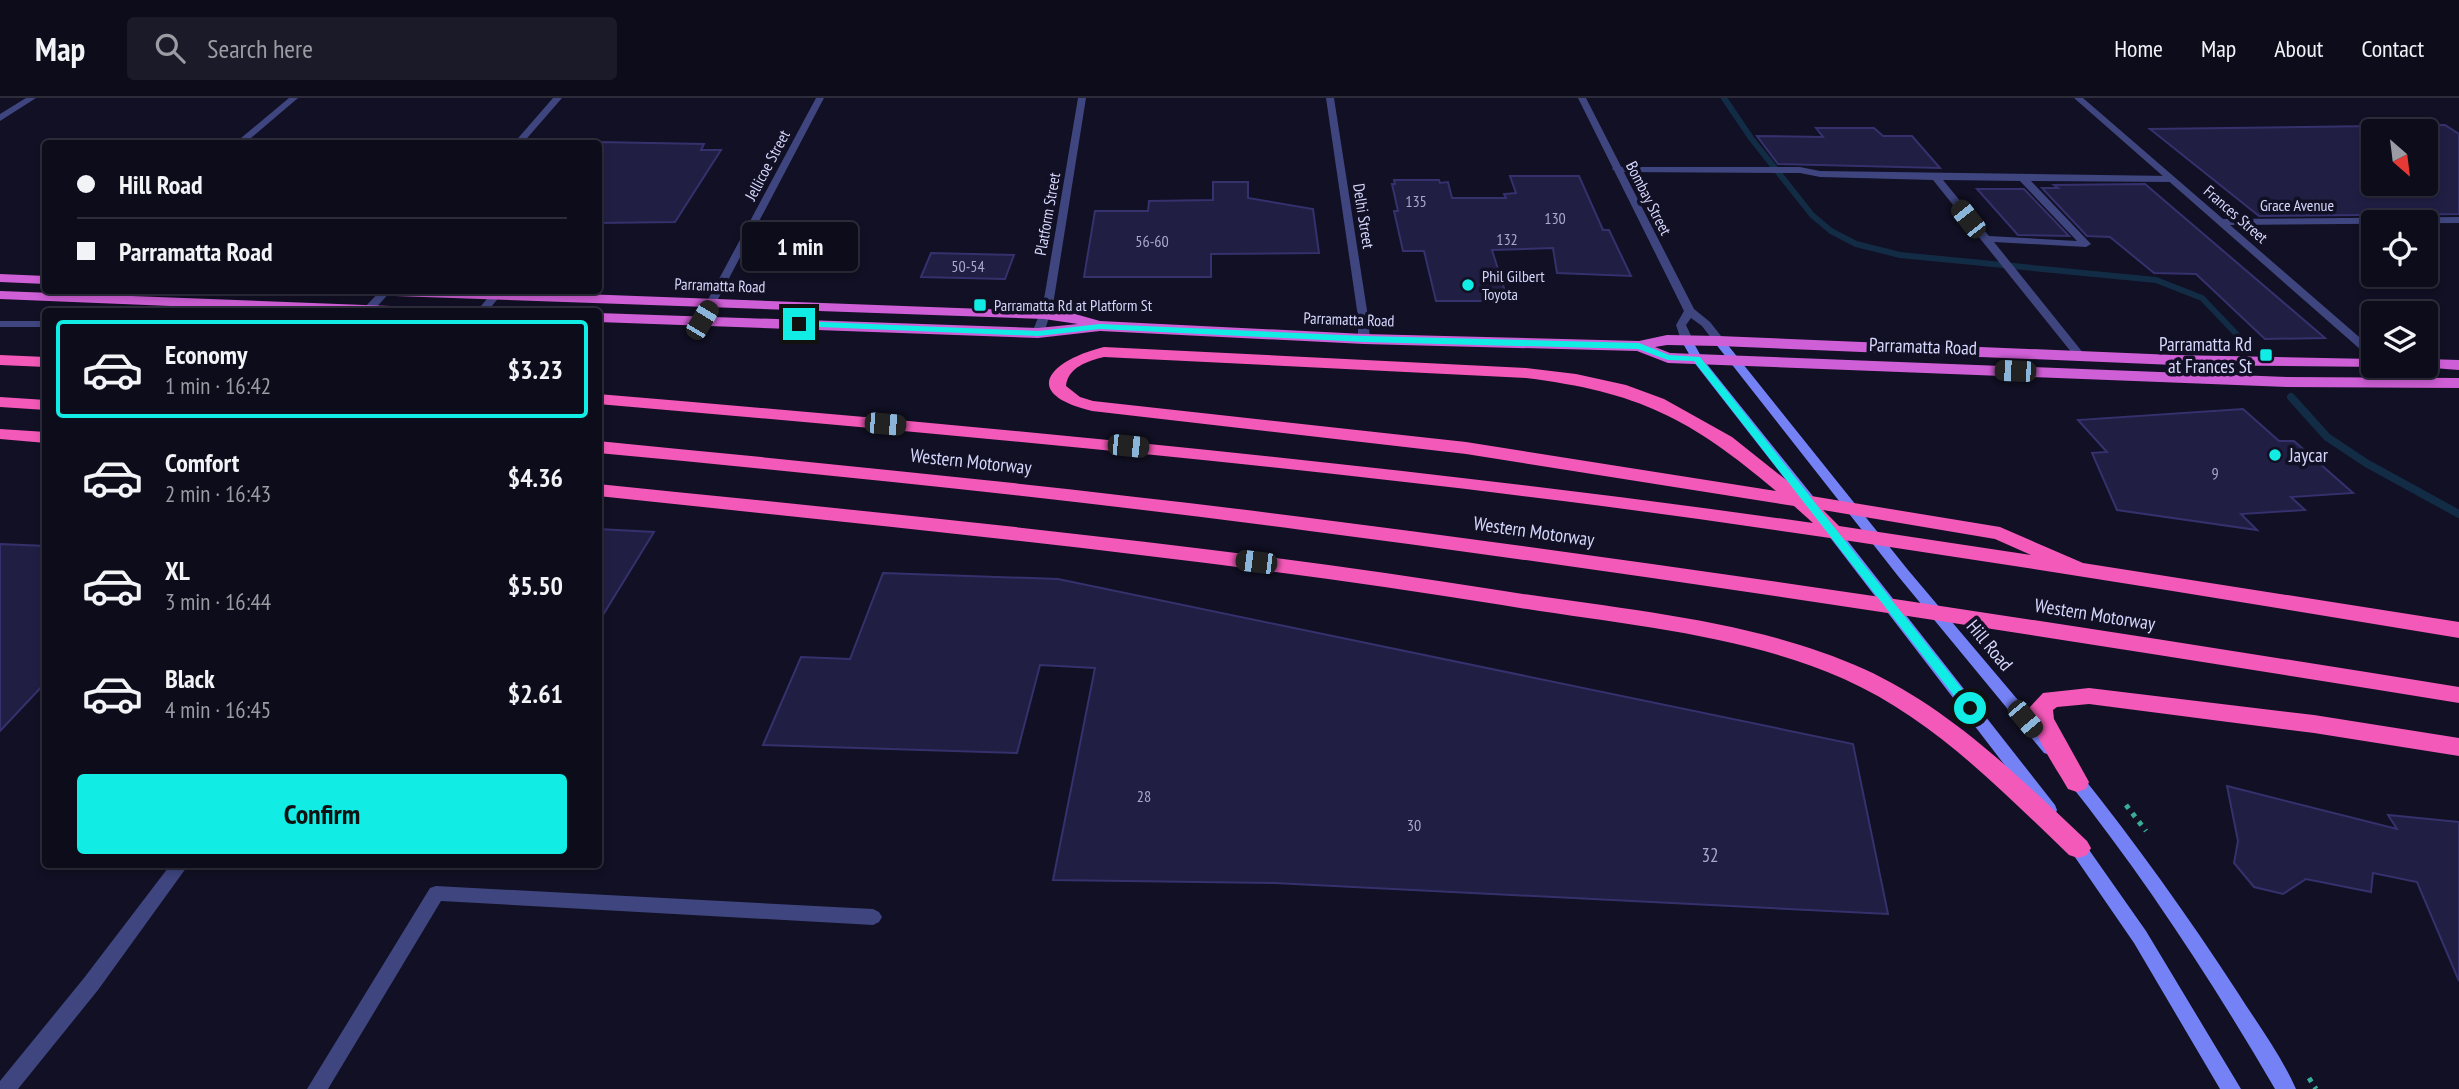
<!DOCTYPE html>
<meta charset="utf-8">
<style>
:root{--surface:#0d0c1b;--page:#1b1a28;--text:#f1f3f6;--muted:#9a9ba3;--line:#2d2c3a;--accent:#11ede4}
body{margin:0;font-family:"PT Sans Narrow",sans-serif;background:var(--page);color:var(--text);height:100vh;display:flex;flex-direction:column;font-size:26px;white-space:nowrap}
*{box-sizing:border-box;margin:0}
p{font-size:23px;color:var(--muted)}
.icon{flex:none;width:38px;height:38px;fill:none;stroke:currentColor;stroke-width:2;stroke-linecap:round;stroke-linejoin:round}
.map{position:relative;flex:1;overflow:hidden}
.details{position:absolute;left:42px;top:210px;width:560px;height:560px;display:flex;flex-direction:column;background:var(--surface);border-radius:7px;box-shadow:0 4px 10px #0003,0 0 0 2px var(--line)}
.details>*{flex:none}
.banner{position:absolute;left:42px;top:42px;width:560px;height:154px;border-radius:7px;box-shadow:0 4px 10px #0003,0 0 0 2px var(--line);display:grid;align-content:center;height:154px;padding:0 35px;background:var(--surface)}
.needle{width:46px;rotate:152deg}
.fabs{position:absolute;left:2361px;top:21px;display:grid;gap:14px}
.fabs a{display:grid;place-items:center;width:77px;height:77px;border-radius:7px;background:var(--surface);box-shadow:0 4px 10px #0003,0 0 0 2px var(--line);font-size:35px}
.end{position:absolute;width:32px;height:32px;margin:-16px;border:9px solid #11ede4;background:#111;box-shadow:0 0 0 4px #111}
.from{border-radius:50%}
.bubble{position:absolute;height:49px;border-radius:7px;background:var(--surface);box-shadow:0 4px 10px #0003,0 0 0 2px var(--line);font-size:23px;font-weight:600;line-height:49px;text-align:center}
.car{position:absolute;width:21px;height:42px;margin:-21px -10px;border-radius:9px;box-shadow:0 0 5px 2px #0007;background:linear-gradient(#222 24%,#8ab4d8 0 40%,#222 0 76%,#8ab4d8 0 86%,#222 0)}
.banner b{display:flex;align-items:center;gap:24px;height:66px;font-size:26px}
.banner b+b{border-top:2px solid var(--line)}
.banner i{width:18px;height:18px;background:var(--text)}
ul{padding:12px 0 0;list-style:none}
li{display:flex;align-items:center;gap:21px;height:98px;margin:0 14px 10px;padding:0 21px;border:4px solid transparent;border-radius:7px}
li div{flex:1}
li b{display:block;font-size:26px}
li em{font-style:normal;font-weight:600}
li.current{border-color:var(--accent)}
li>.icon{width:63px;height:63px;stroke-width:1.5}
.cta{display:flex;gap:14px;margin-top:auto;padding:14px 35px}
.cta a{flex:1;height:80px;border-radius:7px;background:var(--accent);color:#111;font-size:28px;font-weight:600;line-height:80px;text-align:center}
header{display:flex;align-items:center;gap:42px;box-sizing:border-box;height:98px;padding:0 35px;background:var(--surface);border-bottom:2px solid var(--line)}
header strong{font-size:33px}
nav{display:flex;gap:38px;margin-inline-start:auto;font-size:24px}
.search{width:490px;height:63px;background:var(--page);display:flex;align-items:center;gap:18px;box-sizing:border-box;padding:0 24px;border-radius:7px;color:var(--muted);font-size:26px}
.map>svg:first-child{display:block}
</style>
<header>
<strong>Map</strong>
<div class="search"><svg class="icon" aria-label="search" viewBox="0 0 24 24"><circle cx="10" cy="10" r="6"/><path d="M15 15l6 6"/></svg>Search here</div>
<nav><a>Home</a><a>Map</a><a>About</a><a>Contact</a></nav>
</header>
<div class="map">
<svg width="2459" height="991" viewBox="0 0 2459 991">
<rect width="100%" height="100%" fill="#111024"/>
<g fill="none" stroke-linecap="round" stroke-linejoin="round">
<path stroke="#122c46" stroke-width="6" d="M1724,0L1751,40L1812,117L1831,133L1856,146L1900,157L2156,182L2202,200L2244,244"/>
<g stroke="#122c46" stroke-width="8">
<path d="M2242,242L2245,245"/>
<path d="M2291,299L2327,339L2366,365L2459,416"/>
</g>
</g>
<g fill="#201e43" stroke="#35316d" stroke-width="2">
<path d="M2426,27H2445L2459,36V116L2259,118L2150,31L2373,28V86H2426Z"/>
<path d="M1816,30H1874L1883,38H1912L1940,70L1778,66L1757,38L1823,39Z"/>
<path d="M598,44L704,46L701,52H721L675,124L598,125Z"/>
<path d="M1510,78H1579L1603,132H1609L1631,178L1557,175L1553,150L1492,152L1508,203H1436L1424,153H1403L1394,113H1398L1392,86H1395L1394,82H1439L1440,85L1448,84L1452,100H1506L1504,96L1516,95Z"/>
<path d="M1213,84H1248V100L1313,111L1319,155L1211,156V179H1084L1095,113H1148L1149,103L1213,102Z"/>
<path d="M2145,86L2325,240L2265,241L2196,176L2154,175L2110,139L2087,138L2042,90H2058L2054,87Z"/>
<path d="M1977,91H2024L2069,138L2018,137Z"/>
<path d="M931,155L1014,157L1005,181L921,179Z"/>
<path d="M2243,311L2279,343H2294L2353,395L2291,399L2305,412L2241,416L2257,432L2117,412L2092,355L2107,354L2078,322Z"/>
<path d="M598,431L654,434L598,525Z"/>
<path d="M0,446L46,448V584L0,633Z"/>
<path d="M883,475L1058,481L1853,646L1888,816L1275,785L1053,782L1095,570L1040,567L1017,655L763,647L801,559L850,561Z"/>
<path d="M2227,688L2397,731L2388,717L2459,724V883L2417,784L2373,775L2371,794L2306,781L2283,796L2254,789L2234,765L2238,743Z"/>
</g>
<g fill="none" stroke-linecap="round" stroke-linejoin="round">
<g stroke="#38ae96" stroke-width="5" stroke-dasharray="4.5 6" stroke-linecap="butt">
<path d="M2126,707L2146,733"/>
<path d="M2309,980L2316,991"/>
</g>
<g fill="#3f457f" fill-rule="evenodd">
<path d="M1614,69H1800L1820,73L2171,78L2176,81L2171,84L2031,83L2091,146L2086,149L1994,144L2084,256L2086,258L2080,261L2076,260L1933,82L1820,79L1800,75L1617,74L1612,71ZM1943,82L2020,83L2077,143L1989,138Z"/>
<path d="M495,195L500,198L487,214H476L491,196Z"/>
<rect x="0" y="223" width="46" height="6"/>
<path d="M171,766H189L98,892L18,991H0V983L84,880Z"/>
<path d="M436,788L873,811L879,814L882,819L879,824L873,827L441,803L328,991H307L430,790Z"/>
</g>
<g fill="#3f457f" fill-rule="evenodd">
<path d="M26,0H36L0,23V16Z"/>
<path d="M289,0H298L244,46H234Z"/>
<path d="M553,0H562L522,46H513Z"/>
<path d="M816,0H824L707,222L706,224H698L697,222Z"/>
<path d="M1078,0H1086L1053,207L1044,235L1038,238L1032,235L1043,207Z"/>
<path d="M1326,0H1334L1368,219L1370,241L1364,244L1358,241V219Z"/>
<path d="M1578,0H1586L1694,211L1710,224L1725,243L1723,245H1715L1702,228L1691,220L1686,227L1693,242L1687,245L1681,242L1676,227L1684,213Z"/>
<path d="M2074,0H2083L2223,121L2459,119V125L2230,127L2373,251V260L2369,259Z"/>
<path d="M47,192H59L49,201H41L40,199Z"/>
<path d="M381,192H392L373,213H365V209Z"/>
<path d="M2380,268H2392L2411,285L2409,287H2401Z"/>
</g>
<g fill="#7482f5" fill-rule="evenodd">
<path d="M1687,239L1691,240L1702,260L1820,407L1822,410L1820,413H1810L1693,263L1681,242Z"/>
<path d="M1719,240L1723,241L1908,472L2056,647L2058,651L2056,655L2050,657L2044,655L1898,478L1715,245L1713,243Z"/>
<path d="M1827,422L1832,423L2055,707L2057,712L2055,717L2049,719L2043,717L1822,429L1820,426L1822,423Z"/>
<path d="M2072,671L2078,673C2135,744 2188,818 2238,895C2257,925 2281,957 2296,991H2275C2212,883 2144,779 2066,681L2064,677L2066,673Z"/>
<path d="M2074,737L2080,739L2146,833L2241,991H2220L2134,845L2068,749L2066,744L2068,739Z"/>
</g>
<g fill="#cf5fd6" fill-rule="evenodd">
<path d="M0,176L46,178V186L0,184Z"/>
<path d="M330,192H475L1068,214L1100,223L1364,236L1639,243L1667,237L1719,238L2174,257L2373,261V268L2379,269L2174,267L1719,248L1667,247L1655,249L1670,255L2287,279L2459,280V290L2287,289L1668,265L1637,253L1364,246L1100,233L1038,240L598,224V215L1038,230L1078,226L1044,221L337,196Z"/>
<path d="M0,193L442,210L449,214H314L0,201Z"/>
<path d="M2426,261L2459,262V272L2420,269L2426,268Z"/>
</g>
<g fill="#f359b8" fill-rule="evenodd">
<path d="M1104,249L1526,270L1576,276L1626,287L1664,301L1732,339L1805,397L2000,429L2083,465L2459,524V540C2174,493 1889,446 1602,408C1269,365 933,335 598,306V296C1004,330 1410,368 1813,425L1794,408L1466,356L1092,313C1018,295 1051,262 1104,249ZM1104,259L1526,280C1638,294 1690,320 1776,393L1466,344L1093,303L1080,299L1066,288C1068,269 1088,263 1104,259ZM1823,412L1995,441L2031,457L1839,428Z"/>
<path d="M0,257L46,259V269L0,267Z"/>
<path d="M0,299L46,302V312L0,309Z"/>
<path d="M0,331L46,334V345L0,341Z"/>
<path d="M598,343C833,366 1068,389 1302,419C1689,468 2074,527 2459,589V605C2074,543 1689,482 1302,432C1068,401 833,377 598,355Z"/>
<path d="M598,386C901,417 1204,445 1504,493C1623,512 1753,521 1864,571C1951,611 2018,678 2087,743L2091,750L2087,757L2078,760L2069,757C2000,691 1933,621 1844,581C1741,535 1614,526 1502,507C1203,459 900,430 598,398Z"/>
<path d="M2089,590L2314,617L2459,640V658L2314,635L2089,606L2057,609L2053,612L2054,621L2089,684L2086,691L2077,694L2068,691C2054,666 2032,638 2030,609L2043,595Z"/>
</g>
</g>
<path fill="#11ede4" d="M799,223L1038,233L1100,226L1364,238L1639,245L1669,257L1700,259L1977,610L1970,614L1966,613L1694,263L1668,262L1638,251L1364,244L1100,231L1038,238L795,228V224Z"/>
<g fill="#11ede4" stroke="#111024" stroke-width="2.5">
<circle cx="1468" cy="187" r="7"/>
<rect x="973" y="200" width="14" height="14" rx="3.5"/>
<rect x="2259" y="250" width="14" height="14" rx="3.5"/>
<circle cx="2275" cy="357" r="7"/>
</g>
<g text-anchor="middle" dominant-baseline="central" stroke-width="7" stroke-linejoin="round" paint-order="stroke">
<g font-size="16" fill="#d6d7fc" stroke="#111024">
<text transform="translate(767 67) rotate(-62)">Jellicoe Street</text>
<text transform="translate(1649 100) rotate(63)">Bombay Street</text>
<text x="2297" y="107">Grace Avenue</text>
<text transform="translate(1047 116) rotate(-80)">Platform Street</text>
<text transform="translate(2236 116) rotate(41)">Frances Street</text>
<text transform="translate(1364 118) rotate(81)">Delhi Street</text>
<text transform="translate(720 187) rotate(2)">Parramatta Road</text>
<text transform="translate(1349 221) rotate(2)">Parramatta Road</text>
</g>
<g font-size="16" fill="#a8a9ce">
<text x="1416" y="103">135</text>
<text x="1555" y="120">130</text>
<text x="1507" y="141">132</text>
<text x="1152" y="143">56-60</text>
<text x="968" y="168">50-54</text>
<text x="2215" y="375">9</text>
<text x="1144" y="698">28</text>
<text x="1414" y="727">30</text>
</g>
<g font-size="16" fill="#d6d7fc" stroke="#111024" text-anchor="start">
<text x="1482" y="178">Phil Gilbert<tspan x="1482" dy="18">Toyota</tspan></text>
<text x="994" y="207">Parramatta Rd at Platform St</text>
</g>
<g font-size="19" fill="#d6d7fc" stroke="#111024" text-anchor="end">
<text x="2252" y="246">Parramatta Rd<tspan x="2252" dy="22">at Frances St</tspan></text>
<text x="2289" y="357" text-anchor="start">Jaycar</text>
</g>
<g font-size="19" fill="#d6d7fc" stroke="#111024">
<text transform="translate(1923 248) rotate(2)">Parramatta Road</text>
<text transform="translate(971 363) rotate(6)">Western Motorway</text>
<text transform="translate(1534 433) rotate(8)">Western Motorway</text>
<text transform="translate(2095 516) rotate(9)">Western Motorway</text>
<text transform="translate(1990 547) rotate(50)">Hill Road</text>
</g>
<g font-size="19" fill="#a8a9ce">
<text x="1710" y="757">32</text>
</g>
</g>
</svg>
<div class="fabs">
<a><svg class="needle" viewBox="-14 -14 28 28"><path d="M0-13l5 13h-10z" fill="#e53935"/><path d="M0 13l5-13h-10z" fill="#9a9ba3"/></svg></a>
<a><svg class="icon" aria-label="locate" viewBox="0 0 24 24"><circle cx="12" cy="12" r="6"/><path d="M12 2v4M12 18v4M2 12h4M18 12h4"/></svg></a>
<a><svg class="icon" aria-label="layers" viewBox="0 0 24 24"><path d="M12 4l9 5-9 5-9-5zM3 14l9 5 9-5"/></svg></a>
</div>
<i class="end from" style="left:1970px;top:610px"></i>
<i class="end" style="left:799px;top:226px"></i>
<div class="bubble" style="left:742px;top:124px;width:116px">1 min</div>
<i class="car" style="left:1968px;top:121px;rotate:322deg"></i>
<i class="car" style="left:702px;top:222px;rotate:31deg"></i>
<i class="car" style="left:2015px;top:273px;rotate:272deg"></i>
<i class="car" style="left:885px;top:326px;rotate:95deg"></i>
<i class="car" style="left:1128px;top:348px;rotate:96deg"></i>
<i class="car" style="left:1256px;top:464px;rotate:277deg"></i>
<i class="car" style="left:2025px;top:621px;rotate:140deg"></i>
<div class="banner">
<b><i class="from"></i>Hill Road</b>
<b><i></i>Parramatta Road</b>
</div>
<section class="details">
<ul>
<li class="current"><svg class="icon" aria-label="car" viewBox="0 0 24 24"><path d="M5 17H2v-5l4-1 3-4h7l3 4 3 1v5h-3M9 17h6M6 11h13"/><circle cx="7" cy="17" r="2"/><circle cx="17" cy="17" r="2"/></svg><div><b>Economy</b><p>1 min · 16:42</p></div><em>$3.23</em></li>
<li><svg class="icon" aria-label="car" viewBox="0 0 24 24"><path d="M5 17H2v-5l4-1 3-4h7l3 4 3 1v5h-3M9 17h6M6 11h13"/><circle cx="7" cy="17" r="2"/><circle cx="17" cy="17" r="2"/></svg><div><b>Comfort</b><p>2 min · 16:43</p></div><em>$4.36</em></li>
<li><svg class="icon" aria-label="car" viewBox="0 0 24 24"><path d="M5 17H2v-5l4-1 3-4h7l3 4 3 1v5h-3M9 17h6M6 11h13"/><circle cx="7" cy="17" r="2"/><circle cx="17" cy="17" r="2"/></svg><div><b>XL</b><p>3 min · 16:44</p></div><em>$5.50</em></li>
<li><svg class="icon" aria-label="car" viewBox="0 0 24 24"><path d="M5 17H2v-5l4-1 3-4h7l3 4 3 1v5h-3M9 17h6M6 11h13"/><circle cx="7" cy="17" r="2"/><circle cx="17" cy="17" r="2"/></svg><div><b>Black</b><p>4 min · 16:45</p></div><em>$2.61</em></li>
</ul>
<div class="cta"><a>Confirm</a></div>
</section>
</div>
